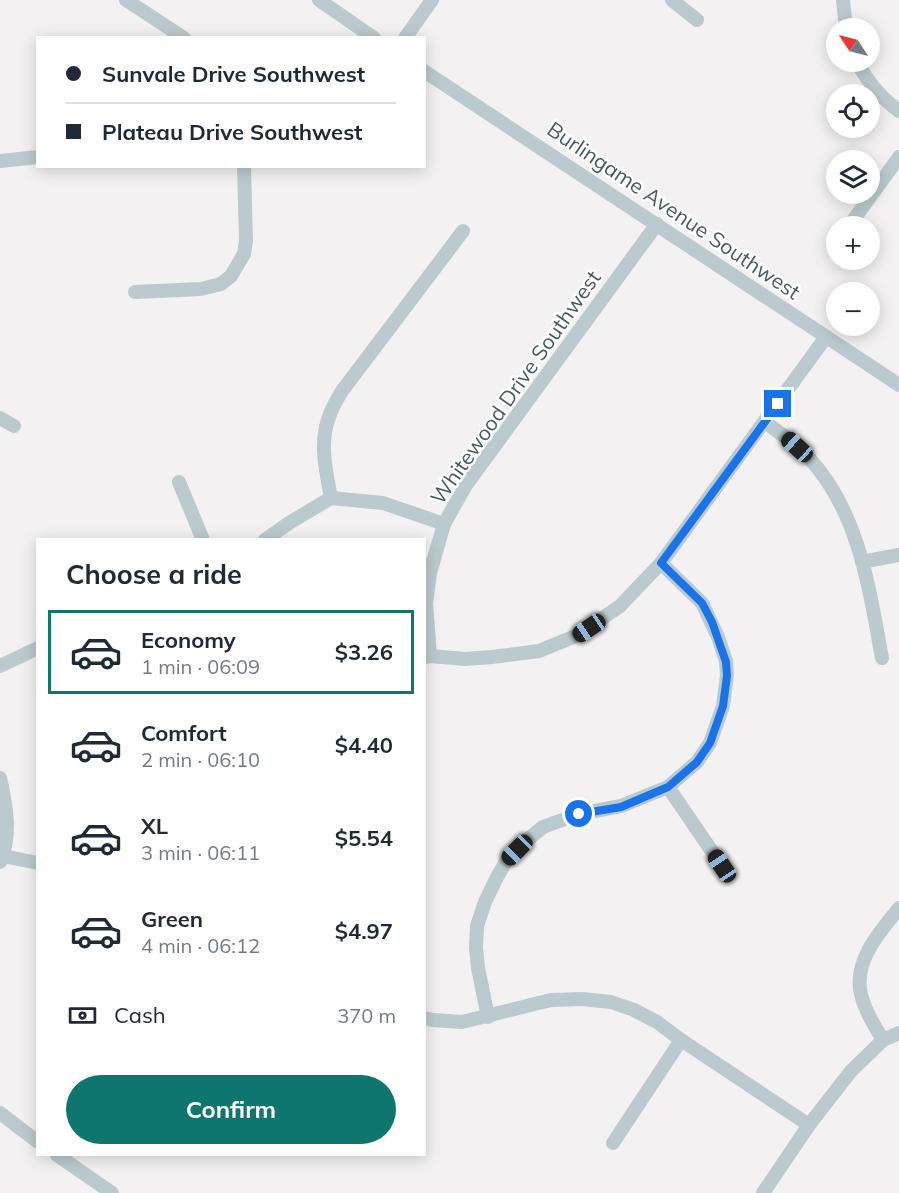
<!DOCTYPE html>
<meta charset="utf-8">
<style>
:root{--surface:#fff;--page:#f2f2f3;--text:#1f2937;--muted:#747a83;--line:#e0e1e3;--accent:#0f766e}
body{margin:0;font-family:Mulish,sans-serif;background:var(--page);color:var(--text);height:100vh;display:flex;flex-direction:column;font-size:22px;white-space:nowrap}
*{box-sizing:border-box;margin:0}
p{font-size:20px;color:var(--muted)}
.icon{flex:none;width:33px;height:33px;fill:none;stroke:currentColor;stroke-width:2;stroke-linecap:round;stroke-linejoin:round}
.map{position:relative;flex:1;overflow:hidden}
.panel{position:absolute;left:36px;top:538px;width:390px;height:618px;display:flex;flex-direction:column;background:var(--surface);border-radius:0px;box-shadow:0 3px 15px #0003}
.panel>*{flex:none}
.banner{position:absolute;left:36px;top:36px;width:390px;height:132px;border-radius:0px;box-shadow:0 3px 15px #0003;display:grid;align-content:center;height:132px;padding:0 30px;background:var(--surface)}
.needle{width:39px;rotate:305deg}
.controls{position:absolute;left:826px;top:18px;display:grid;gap:12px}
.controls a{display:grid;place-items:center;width:54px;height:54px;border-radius:50%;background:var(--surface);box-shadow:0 3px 15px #0003;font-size:30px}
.end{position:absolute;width:27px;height:27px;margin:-14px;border:8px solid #1a73e8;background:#fff;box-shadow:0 0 0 3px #fff}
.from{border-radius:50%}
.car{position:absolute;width:18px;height:36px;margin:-18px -9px;border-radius:8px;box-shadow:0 0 4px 2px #0007;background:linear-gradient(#222 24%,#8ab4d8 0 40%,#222 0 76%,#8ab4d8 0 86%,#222 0)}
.banner b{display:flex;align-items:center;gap:21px;height:57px;font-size:22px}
.banner b+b{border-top:2px solid var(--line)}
.banner i{width:15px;height:15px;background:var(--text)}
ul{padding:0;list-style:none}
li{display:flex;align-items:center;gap:18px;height:84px;margin:0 12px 9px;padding:0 18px;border:3px solid transparent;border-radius:0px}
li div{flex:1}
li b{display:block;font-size:22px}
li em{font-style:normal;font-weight:700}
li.current{border-color:var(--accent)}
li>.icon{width:54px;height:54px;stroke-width:1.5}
h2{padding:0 30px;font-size:27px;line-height:72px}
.pay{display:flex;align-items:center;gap:15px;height:66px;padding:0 30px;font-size:22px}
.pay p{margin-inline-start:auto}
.cta{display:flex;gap:12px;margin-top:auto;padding:12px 30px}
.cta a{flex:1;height:69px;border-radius:36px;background:var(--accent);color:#fff;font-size:24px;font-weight:700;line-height:69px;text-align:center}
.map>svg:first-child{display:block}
</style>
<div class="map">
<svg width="899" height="1193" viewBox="0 0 899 1193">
<rect width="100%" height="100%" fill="#f4f1f2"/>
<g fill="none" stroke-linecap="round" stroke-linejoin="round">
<g stroke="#bbcace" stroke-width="14">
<path d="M126,0L184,38"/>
<path d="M319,0L374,38"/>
<path d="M672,0L697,20"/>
<path d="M843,0L846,28"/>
<path d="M405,38L432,0"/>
<path d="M857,62C867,81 881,98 899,111"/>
<path d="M424,71L899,385"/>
<path d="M0,161L38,157"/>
<path d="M849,226L899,157"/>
<path d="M135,292L201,289L221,284L231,276L244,254L246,241L244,166"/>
<path d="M0,418L14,426"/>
<path d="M765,422C780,433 796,444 808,457C859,511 869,588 882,658"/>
<path d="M179,482L203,540"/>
<path d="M331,498C326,471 319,444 329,417C332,408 337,399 342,391L463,231"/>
<path d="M265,540L289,523L331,498L383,503L444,524"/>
<path d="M862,562L899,555"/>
<path d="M430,656L426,603L430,573L444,524L466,485L657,224"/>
<path d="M424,657L430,656L465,659L492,657L539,651L578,635L620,606L661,563L826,337"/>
<path d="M0,666L38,648"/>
<path d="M0,778C6,804 12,836 0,862"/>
<path d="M668,787L722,866"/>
<path d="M3,856L38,863"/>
<path d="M488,1017L478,968L476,948L477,926L485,902L497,877L507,860L527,840L543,827L579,814L621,806L668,787L697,762L710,743L723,706L727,676L726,661L718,637L702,603L661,563"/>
<path d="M424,1018L433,1020L462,1022L551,1000L582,999L611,1002L634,1010L657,1022L681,1040L809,1125"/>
<path d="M883,1040C874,1025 863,1008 860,989C856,957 881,931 899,908"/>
<path d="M0,1113L38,1142"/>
<path d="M613,1143L681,1040"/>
<path d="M57,1155L112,1193"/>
<path d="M763,1193L809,1125L851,1071L883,1040L899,1033"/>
</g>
</g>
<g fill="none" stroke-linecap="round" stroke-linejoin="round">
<path stroke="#1a73e8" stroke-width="8" d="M579,814L621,807L668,787L697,762L710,743L723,706L727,676L726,662L712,622L702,603L661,563L778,404"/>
</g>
<g text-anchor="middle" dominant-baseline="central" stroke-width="5" stroke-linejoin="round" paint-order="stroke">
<g font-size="21" fill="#475a60" stroke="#fff">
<text transform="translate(674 210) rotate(34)">Burlingame Avenue Southwest</text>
<text transform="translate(515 387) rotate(-55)">Whitewood Drive Southwest</text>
</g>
</g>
</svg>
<div class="controls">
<a><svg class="needle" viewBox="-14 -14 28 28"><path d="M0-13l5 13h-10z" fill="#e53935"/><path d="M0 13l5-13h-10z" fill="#747a83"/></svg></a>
<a><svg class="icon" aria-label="locate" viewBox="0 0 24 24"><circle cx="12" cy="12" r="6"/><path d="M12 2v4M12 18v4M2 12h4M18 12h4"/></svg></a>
<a><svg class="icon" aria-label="layers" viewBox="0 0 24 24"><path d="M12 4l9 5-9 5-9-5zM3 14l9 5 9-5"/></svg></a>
<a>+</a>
<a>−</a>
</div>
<i class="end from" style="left:579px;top:814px"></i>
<i class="end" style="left:778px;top:404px"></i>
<i class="car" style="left:797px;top:447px;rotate:312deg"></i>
<i class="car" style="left:589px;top:628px;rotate:236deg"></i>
<i class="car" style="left:517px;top:850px;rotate:225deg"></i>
<i class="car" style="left:722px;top:866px;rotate:326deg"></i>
<div class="banner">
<b><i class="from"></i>Sunvale Drive Southwest</b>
<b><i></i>Plateau Drive Southwest</b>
</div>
<section class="panel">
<h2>Choose a ride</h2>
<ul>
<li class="current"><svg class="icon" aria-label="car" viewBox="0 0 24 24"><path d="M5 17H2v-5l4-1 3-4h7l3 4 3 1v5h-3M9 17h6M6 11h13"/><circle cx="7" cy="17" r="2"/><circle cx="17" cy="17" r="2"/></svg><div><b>Economy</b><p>1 min · 06:09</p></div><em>$3.26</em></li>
<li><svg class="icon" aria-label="car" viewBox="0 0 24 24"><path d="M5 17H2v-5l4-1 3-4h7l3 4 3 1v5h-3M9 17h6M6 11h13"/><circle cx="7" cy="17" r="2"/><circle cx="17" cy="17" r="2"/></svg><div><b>Comfort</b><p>2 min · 06:10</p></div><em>$4.40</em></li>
<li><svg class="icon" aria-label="car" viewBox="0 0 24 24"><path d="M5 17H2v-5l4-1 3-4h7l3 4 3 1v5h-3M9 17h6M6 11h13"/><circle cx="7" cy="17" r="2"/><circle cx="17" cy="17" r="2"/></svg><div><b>XL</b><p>3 min · 06:11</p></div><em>$5.54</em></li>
<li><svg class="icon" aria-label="car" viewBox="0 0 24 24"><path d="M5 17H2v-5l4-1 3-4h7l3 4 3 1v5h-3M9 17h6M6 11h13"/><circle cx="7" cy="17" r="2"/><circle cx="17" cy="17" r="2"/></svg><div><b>Green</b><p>4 min · 06:12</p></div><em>$4.97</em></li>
</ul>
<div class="pay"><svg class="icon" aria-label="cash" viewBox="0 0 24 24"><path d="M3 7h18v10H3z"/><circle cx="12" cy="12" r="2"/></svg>Cash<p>370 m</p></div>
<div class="cta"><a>Confirm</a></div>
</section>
</div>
